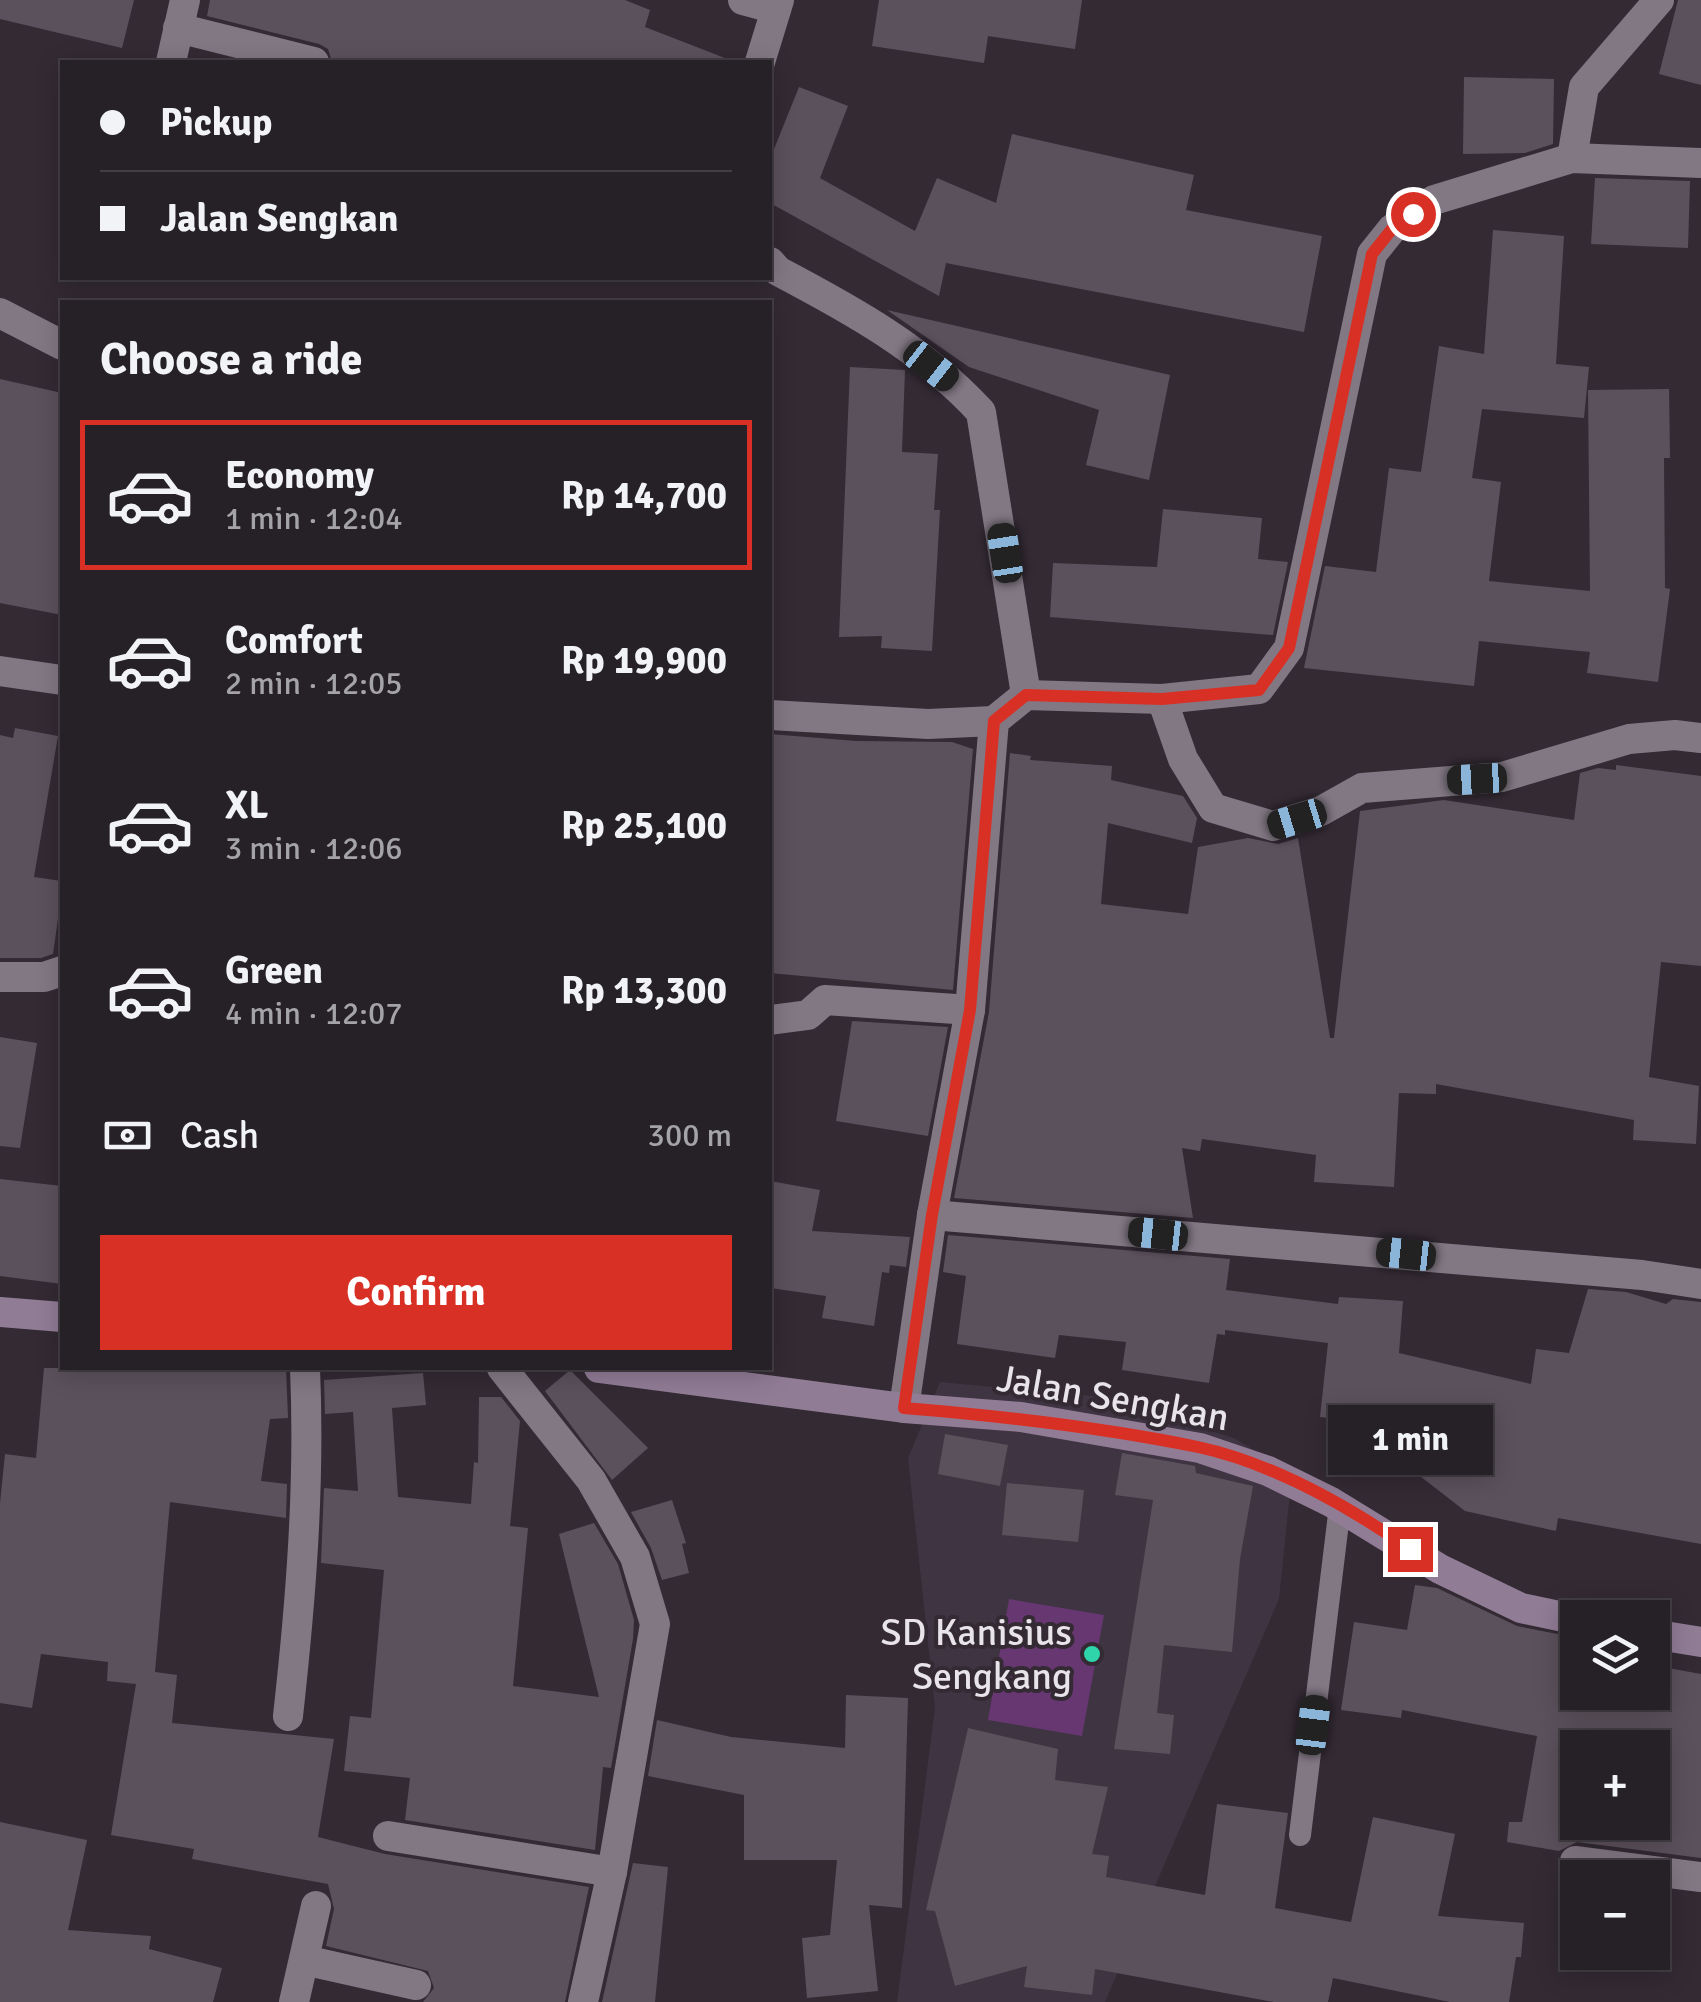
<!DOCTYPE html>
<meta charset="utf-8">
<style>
:root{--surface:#262027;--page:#322d33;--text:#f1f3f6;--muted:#a4a3a7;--line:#423e44;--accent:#d93025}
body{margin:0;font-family:Signika,sans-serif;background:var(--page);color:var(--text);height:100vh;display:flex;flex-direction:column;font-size:38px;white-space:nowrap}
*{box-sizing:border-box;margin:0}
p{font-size:32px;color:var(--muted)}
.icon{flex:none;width:55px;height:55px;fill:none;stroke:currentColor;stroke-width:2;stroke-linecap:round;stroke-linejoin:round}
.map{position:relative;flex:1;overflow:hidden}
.drawer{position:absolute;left:60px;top:300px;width:712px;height:1070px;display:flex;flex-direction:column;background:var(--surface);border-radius:0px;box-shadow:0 5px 25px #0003,0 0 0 2px var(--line)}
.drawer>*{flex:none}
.hud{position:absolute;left:60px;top:60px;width:712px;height:220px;border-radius:0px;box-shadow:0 5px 25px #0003,0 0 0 2px var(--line);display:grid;align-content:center;height:220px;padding:0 40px;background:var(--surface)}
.fabs{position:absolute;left:1560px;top:1600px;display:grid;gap:20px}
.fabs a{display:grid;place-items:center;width:110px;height:110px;border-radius:0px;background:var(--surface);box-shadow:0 5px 25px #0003,0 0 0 2px var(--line);font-size:50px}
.end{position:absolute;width:45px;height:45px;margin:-22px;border:12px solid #d93025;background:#fff;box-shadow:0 0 0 5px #fff}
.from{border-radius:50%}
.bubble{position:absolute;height:70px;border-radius:0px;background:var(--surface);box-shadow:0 5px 25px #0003,0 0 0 2px var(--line);font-size:32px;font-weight:700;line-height:70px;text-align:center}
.car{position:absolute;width:30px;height:60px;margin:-30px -15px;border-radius:12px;box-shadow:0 0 8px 2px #0007;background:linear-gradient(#222 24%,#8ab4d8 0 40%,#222 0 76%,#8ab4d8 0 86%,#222 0)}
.hud b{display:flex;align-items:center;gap:35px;height:95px;font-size:38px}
.hud b+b{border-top:2px solid var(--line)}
.hud i{width:25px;height:25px;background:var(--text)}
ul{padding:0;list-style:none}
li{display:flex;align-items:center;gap:30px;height:150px;margin:0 20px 15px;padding:0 20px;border:5px solid transparent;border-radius:0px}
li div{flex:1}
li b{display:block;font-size:38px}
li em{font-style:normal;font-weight:700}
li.active{border-color:var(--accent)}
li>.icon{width:90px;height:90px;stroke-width:1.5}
h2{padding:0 40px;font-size:45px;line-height:120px}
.pay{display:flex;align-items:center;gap:25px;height:110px;padding:0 40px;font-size:38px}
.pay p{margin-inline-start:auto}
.cta{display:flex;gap:20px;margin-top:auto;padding:20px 40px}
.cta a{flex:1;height:115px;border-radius:0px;background:var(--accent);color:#fff;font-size:40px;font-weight:700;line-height:115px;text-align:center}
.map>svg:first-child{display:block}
</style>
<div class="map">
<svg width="1701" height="2002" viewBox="0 0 1701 2002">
<rect width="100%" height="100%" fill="#332a34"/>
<path fill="#3f3442" d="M940,1382L1093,1396L1234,1438L1292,1473L1279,1599L1105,2002H897L935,1708L908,1458Z"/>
<path fill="#673771" d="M1009,1599L1104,1615L1082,1736L988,1720Z"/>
<g fill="#5b515c" fill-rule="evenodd">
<path d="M0,0H134L122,48L0,19Z"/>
<path d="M210,0H625L650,10L645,27L730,60L332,62L328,49L319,44L207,16Z"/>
<path d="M879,0H1082L1075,49L988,36L984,63L872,46Z"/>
<path d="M1678,0H1701V85L1659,74Z"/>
<path d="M1464,77L1554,79L1553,144L1525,153L1463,154Z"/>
<path d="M799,87L848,106L820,178L915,231L937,178L996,203L1012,134L1194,175L1186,210L1322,236L1304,332L946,263L939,296L770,203V159Z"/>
<path d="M1595,178L1690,181L1688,248L1591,244Z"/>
<path d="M1493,230L1564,236L1556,364L1589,367L1584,418L1482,409L1472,478L1501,482L1489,581L1590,591L1588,390L1669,389L1670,458H1664L1665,588L1670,589L1658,682L1587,673L1590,652L1479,641L1474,686L1304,668L1325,566L1376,572L1389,468L1421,472L1439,346L1484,354Z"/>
<path d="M887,310L1170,375L1149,480L1086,465L1099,410L969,367Z"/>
<path d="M850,367L905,370L902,452L938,454L934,510H940L932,651L881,648L882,636L839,637Z"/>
<path d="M0,379L62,393V615L0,603Z"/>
<path d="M1163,509L1262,518L1258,559L1288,562L1273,635L1050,617L1053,563L1157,567Z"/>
<path d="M15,728L58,736L34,877L62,881V890L53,954L41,958H0V735L13,738Z"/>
<path d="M770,734L856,741L952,742L973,749L953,990L770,973Z"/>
<path d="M1010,753L1031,756L1030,760L1112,766L1111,780L1183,796L1197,818L1192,843L1108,823L1101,904L1188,914L1198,847L1248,838L1278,844L1298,838L1330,1038H1334L1360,811L1444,800L1574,820L1580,773L1598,768L1616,770V765L1701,776V966L1661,962L1649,1077L1699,1086L1696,1144L1633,1140L1634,1120L1436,1084V1094L1399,1093L1394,1187L1314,1182L1316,1155L1202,1139L1200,1151L1182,1148L1193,1218L954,1198L989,1012Z"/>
<path d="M852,1021L948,1027L928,1136L836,1121Z"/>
<path d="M0,1037L37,1043L20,1148L0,1146Z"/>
<path d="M0,1179L62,1186V1284L0,1276Z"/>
<path d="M770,1181L820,1190L812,1231L910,1237L906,1267L890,1265L889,1273L882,1272L874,1326L822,1318L826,1296L770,1288Z"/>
<path d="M948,1235L1230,1259L1226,1290L1338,1304L1339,1297L1403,1301L1399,1353L1531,1384L1536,1349L1569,1353L1588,1289L1626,1292L1666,1304L1673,1299L1701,1302V1544L1558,1518L1556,1531L1465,1511L1380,1445L1385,1425L1320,1417L1328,1343L1225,1330V1335L1217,1334L1209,1383L1122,1370L1126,1342L1059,1335L1055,1358L957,1344L966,1276L943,1272Z"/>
<path d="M44,1368H286L288,1418L270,1419L261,1481L287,1484L286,1518L170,1502L155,1672L177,1675L172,1723L334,1739L318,1837L385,1854L589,1887L565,2002H423L434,1988L428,1971L326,1946L334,1909L328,1884L192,1859L194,1849L111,1835L136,1684L107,1681L108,1662L41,1654L32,1708L0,1703V1503L5,1454L36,1458Z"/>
<path d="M570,1370L648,1448L612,1480L545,1391Z"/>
<path d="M423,1373L426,1405L392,1408L398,1497L471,1504L474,1462L478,1463L479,1397H501L520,1421L510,1526L528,1528L513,1686L599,1697L559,1534L594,1523L618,1564L634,1620L633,1639L611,1768L603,1767L595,1850L405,1820L410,1778L344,1771L350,1716L371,1718L384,1570L321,1563L324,1488L358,1491L353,1412L325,1414L324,1380Z"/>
<path d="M945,1434L1008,1445L1000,1486L938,1474Z"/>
<path d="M1122,1453L1195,1466L1196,1473L1253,1486L1240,1559L1232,1652L1164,1645L1157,1713L1174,1715L1170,1754L1114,1749L1153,1500L1115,1495Z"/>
<path d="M1007,1483L1084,1490L1078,1542L1002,1535Z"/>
<path d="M672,1500L686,1543L682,1544L689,1573L662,1580L651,1548L631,1512Z"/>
<path d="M1415,1585L1437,1588L1517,1626L1578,1638V1692H1652V1665L1701,1674V1858L1577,1842L1559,1851L1507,1842L1509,1822H1522L1537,1736L1402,1710L1401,1718L1341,1710L1354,1622L1407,1630ZM1578,1744L1652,1748V1822H1578Z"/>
<path d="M846,1695L908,1698L902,1908L869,1905L878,1991L807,1998L802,1938L830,1935L837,1860H744V1795L648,1776L657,1720L731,1737L845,1748Z"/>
<path d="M968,1728L1058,1749L1055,1780L1108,1787L1092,1854L1109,1856L1106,1877L1205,1895L1217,1804L1288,1813L1275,1908L1351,1922L1373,1817L1455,1834L1438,1916L1524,1923L1521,1957H1516L1509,2002H1450L1333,1978L1328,2002H1274L1095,1969L1092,1995L1024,1987L1027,1966L955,1986L935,1911L926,1910Z"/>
<path d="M0,1822L87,1840L68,1930L151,1936L149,1949L222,1968L213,2002H0Z"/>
<path d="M633,1863L668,1867L655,2002H602Z"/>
</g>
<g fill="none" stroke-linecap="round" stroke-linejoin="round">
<path stroke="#827884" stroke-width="22" d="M1300,1835L1340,1506"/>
<g stroke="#827884" stroke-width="30">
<path d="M743,0L776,9"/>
<path d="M178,28L314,62"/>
<path d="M171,62L185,0"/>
<path d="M760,62L779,0"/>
<path d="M1572,158L1584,87L1659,0"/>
<path d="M770,262L778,271C852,310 923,349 981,412L1026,695"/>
<path d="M0,313L62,345"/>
<path d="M0,671L62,680"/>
<path d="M1162,699L1183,759L1213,808L1273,826L1321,811L1362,788L1502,777L1629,739L1675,735L1701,738"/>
<path d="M770,715L928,724L994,721"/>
<path d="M0,977H44L62,971"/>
<path d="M770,1020L808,1015L825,1000L970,1010"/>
<path d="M932,1215L1642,1275L1701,1284"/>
<path d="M502,1368L591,1480L635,1557L655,1624L612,1872L583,2002"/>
<path d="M904,1408L932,1215L970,1010L994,721L1026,695L1162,699L1259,689L1289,648L1372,254L1392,229L1434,200L1572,158L1701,163"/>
<path d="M288,1716C301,1599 310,1485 305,1368"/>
<path d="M388,1836L612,1872"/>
<path d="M1575,1861L1701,1877"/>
<path d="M304,1960L416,1985"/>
<path d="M294,2002L316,1906"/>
</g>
<g stroke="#917c96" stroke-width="30">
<path d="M0,1312L62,1317"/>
<path d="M599,1368L904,1408L1021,1417L1200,1448L1268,1471L1331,1502L1440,1569L1521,1608L1578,1620"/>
<path d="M1652,1634L1701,1642"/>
</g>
</g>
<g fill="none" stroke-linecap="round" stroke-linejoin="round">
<path stroke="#d93025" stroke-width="12" d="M1410,1549C1348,1506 1272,1463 1198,1447C1101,1427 1002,1416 904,1408L932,1215L970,1010L994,721L1026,695L1162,699L1259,690L1289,648L1372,254L1392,229L1413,214"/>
</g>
<circle fill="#30d4aa" stroke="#332a34" stroke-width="4" cx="1092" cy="1654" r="10"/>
<g text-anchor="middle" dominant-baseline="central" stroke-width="8" stroke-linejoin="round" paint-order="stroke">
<g font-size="38" fill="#e9e4ea" stroke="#332a34">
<text transform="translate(1113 1398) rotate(10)">Jalan Sengkan</text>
</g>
<g font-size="38" fill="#e9e4ea" stroke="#332a34" text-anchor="end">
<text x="1072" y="1632">SD Kanisius<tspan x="1072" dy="44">Sengkang</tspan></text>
</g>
</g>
</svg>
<div class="fabs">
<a><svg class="icon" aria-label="layers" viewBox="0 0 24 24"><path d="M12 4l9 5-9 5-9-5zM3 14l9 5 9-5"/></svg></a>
<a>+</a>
<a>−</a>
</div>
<i class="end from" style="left:1413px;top:214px"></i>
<i class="end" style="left:1410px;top:1549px"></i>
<div class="bubble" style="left:1328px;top:1405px;width:165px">1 min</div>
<i class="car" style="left:931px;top:366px;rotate:128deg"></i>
<i class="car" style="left:1005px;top:553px;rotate:351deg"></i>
<i class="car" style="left:1477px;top:779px;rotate:267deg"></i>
<i class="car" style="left:1297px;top:819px;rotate:253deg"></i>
<i class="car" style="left:1158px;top:1234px;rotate:276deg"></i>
<i class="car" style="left:1406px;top:1254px;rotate:276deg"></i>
<i class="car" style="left:1313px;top:1725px;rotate:7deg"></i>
<div class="hud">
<b><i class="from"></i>Pickup</b>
<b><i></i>Jalan Sengkan</b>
</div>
<section class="drawer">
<h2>Choose a ride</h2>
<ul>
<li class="active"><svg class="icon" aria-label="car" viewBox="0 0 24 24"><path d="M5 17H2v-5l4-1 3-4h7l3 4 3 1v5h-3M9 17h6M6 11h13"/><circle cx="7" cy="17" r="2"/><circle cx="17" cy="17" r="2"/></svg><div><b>Economy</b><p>1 min · 12:04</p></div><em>Rp 14,700</em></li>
<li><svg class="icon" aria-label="car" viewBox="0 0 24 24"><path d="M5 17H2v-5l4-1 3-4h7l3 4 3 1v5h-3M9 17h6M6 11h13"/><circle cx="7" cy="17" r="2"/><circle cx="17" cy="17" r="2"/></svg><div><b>Comfort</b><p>2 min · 12:05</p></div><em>Rp 19,900</em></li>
<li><svg class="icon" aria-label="car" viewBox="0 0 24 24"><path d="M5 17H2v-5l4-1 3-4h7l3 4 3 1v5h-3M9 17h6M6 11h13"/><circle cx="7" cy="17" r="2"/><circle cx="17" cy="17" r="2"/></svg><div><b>XL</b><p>3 min · 12:06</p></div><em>Rp 25,100</em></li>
<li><svg class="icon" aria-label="car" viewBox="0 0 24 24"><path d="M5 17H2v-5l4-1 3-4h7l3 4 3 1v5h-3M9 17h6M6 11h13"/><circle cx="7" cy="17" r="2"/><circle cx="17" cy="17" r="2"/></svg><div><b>Green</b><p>4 min · 12:07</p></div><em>Rp 13,300</em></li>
</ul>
<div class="pay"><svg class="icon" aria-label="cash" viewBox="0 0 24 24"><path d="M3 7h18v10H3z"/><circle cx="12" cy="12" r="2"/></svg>Cash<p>300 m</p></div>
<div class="cta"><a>Confirm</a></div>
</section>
</div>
